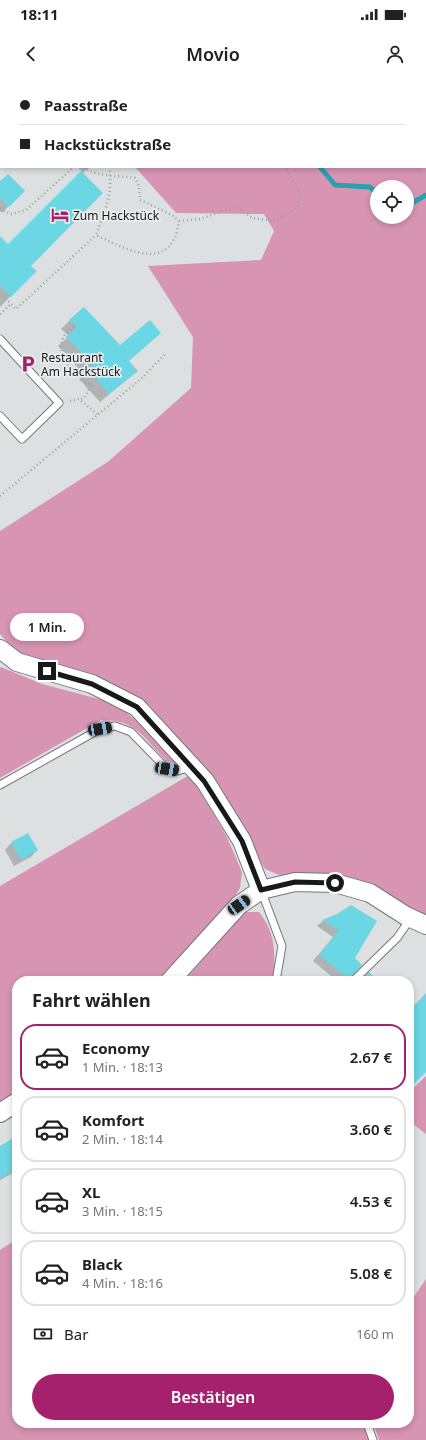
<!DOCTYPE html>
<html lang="de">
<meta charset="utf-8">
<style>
:root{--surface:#fff;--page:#f2f2f2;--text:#202124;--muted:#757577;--line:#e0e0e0;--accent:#a5216d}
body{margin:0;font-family:"Noto Sans",sans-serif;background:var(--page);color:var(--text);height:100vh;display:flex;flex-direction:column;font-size:15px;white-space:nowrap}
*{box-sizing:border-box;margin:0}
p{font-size:13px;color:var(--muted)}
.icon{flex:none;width:22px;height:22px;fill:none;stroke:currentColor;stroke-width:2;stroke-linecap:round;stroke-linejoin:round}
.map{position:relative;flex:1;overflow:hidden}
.details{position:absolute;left:12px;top:896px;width:402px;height:452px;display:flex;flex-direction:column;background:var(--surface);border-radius:16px;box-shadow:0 2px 6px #0003}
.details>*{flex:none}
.hud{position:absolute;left:0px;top:0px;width:426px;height:88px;box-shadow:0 2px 6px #0003;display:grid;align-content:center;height:88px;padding:0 20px;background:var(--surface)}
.fabs{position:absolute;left:370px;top:100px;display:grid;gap:8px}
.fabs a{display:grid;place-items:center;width:44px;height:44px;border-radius:50%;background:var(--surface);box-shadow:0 2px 6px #0003;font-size:20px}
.end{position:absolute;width:18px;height:18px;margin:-9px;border:5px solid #181a1a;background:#fff;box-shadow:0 0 0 2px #fff}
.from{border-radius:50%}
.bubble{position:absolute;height:28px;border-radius:14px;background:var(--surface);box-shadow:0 2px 6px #0003;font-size:13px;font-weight:600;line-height:28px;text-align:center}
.car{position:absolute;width:12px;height:24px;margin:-12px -6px;border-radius:5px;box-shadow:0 0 3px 1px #0007;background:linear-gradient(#222 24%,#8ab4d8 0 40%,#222 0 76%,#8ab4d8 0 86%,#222 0)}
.hud b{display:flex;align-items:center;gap:14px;height:38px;font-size:15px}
.hud b+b{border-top:1px solid var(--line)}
.hud i{width:10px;height:10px;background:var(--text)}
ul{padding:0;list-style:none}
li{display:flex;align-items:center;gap:12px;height:66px;margin:0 8px 6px;padding:0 12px;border:2px solid var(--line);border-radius:16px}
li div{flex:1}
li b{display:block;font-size:15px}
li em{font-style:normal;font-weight:600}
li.active{border-color:var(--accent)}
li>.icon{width:36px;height:36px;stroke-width:1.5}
h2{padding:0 20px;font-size:18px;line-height:48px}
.pay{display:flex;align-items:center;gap:10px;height:44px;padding:0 20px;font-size:15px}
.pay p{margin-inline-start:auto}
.action{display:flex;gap:8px;margin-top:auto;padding:8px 20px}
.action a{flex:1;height:46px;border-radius:24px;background:var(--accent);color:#fff;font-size:16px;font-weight:600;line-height:46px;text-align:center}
.status{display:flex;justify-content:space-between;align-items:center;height:28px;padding:0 20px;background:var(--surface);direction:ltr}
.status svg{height:11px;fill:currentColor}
header{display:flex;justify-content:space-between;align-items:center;height:52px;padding:0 20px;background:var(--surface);font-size:18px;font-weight:600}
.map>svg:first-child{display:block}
</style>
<div class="status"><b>18:11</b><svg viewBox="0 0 49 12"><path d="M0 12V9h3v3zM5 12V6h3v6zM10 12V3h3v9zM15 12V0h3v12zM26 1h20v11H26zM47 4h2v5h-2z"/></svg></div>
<header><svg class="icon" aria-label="back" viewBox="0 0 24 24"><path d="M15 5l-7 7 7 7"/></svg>Movio<svg class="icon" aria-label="person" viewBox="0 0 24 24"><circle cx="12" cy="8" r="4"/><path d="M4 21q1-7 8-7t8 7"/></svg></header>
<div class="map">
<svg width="426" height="1360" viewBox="0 0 426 1360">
<rect width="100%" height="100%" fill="#dce0e0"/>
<g fill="#d895b3" fill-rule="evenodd">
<path d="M77,0H426V838L371,807L340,794L308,793L279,795L265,789L215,703L149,625L110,602L70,589L19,576L0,554V451L109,381L191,308L193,257L148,186L261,180L274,151L264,134L176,133L135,87H425V1ZM377,107H407V137H377Z"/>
<path d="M1,587L42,604L114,623L143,646L179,683L167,681C142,658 139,640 101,640L0,698V588Z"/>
<path d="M191,696L227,757L242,792L240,808L231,822L158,901H17V1011L0,1022V806L186,697Z"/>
<path d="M245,832H259C277,855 275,874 273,901H184Z"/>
<path d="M426,996V1054L409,1041V1012Z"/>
<path d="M17,1159V1343H363L369,1360H0V1170Z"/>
<path d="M426,1199V1360H379L373,1343H409V1224Z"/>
</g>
<g fill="#0003">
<path d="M32,0H44L45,1H31Z"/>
<path d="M77,87H89L82,94L30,186L35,191L0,227V158L8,166L82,91Z"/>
<path d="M0,103L23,111L2,133L0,131Z"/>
<path d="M70,240L120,266L128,281L137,291L100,322L79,299L84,294L58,266L69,256L61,249Z"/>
<path d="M28,754L37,770L31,777L14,786L5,770L11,763Z"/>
<path d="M338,835L353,878L361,885L345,901H337L313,881L333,857L317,846L323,841Z"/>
<path d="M17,1066V1091L0,1100V1067Z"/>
</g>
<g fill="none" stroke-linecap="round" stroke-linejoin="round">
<g stroke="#2ca0ae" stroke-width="5">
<path d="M320,1V0"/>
<path d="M320,87L335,105L370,107L377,114"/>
<path d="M407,126L426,115"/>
</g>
</g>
<g fill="#6bd6e4">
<path d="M81,91L103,113L31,186L37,191L11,217L0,206V156L8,164Z"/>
<path d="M8,94L25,111L9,127L0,118V101Z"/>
<path d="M84,227L120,265L150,240L161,253L129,281L138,291L109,314L88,290L93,285L66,257L77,246L69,240Z"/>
<path d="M28,753L38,770L21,780L11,762Z"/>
<path d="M351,825L377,841L355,878L362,885L349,899L319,875L339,850L322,840L337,834Z"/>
<path d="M369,892L378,901H360Z"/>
<path d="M426,913V992L409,1009V931Z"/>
<path d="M17,1056V1089L0,1098V1066Z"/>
</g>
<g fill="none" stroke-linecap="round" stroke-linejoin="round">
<g stroke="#747778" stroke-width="9">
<g id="service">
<path d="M0,259L59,323L22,359L0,336"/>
<path d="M0,705L100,649L115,646L131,652L167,689L178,691L190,687"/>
<path d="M261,810L282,866L276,901"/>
<path d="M353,901L397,858L411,838"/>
<path d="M367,1343L373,1360"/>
</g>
</g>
<g stroke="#747778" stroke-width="20">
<g id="tertiary">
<path d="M0,569L17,582L92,604L137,627L205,701L242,761L261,810"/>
<path d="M170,901L239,825L261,810L295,802L335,803L370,813L406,836L426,845"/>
<path d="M0,1033L17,1022"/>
</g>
</g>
<g stroke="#9ea2a2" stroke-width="2.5" stroke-dasharray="1 3" stroke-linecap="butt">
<path d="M280,0L281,1"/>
<path d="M101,1L102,0"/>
<path d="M0,73L1,71"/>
<path d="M84,87C96,98 120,95 135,98L139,106L140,120L172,135L179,141C178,147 177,154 174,159C159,190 116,164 96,155C102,139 109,123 110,106C110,100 110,93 110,87"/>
<path d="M0,129L11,134L26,130L74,87"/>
<path d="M179,141L200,139L232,128L240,129L252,138L273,141L287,135L298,126L300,113L285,87"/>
<path d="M0,213L16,229L96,155"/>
<path d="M0,234L11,224"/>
<path d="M74,247C71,250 64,254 63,258C54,279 77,296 91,306L84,318L79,319"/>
<path d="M70,321L79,319L97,334"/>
<path d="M0,416L142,298L165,274"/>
</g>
<use href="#service" stroke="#fff" stroke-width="7"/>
<use href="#tertiary" stroke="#fff" stroke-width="18"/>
</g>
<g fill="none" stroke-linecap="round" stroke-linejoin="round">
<path stroke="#181a1a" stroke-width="5" d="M47,591L92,604L137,627L204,701L242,761L261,810L295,802L335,803"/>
</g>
<defs>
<g id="hotel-bare" transform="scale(1.38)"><path d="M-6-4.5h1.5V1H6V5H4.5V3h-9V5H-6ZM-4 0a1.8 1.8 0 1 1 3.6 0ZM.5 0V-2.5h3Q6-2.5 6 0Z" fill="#a5216d" stroke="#e9eded" stroke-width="2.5" paint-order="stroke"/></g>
<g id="parking-bare" transform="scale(1.38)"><path d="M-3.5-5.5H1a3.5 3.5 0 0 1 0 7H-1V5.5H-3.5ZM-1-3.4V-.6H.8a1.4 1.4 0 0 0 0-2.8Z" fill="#a5216d" stroke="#e9eded" stroke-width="2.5" paint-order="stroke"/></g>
</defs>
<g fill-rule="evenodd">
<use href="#hotel-bare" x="60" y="135"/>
<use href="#parking-bare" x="28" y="284"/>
</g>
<g text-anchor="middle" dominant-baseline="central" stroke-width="3.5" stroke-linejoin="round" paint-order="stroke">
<g font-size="12" fill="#181a1a" stroke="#e9eded" text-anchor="start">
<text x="73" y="135">Zum Hackstück</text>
<text x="41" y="277">Restaurant<tspan x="41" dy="14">Am Hackstück</tspan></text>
</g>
</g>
</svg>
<div class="fabs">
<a><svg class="icon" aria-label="locate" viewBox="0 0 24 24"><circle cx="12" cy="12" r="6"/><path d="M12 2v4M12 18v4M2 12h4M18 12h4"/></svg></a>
</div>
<i class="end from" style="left:335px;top:803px"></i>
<i class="end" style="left:47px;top:591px"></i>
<div class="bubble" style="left:10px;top:533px;width:74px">1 Min.</div>
<i class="car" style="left:100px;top:649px;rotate:80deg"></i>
<i class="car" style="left:167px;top:689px;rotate:100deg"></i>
<i class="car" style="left:239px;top:825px;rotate:55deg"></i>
<div class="hud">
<b><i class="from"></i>Paasstraße</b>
<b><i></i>Hackstückstraße</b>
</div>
<section class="details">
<h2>Fahrt wählen</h2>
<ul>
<li class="active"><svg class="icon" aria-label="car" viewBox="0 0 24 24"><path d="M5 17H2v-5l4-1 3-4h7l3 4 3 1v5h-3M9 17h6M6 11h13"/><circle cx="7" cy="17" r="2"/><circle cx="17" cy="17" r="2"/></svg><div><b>Economy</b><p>1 Min. · 18:13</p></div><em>2.67 €</em></li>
<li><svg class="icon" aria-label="car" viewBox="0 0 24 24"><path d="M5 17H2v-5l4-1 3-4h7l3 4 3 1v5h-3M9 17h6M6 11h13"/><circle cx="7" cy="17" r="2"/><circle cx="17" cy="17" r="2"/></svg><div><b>Komfort</b><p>2 Min. · 18:14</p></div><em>3.60 €</em></li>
<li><svg class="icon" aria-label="car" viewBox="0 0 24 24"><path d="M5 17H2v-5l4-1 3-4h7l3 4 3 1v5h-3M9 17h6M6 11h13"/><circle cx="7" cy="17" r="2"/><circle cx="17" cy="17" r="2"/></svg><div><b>XL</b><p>3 Min. · 18:15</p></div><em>4.53 €</em></li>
<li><svg class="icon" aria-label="car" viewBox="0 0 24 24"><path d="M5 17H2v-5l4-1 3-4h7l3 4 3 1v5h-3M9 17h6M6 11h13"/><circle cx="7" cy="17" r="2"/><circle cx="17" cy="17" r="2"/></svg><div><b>Black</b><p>4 Min. · 18:16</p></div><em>5.08 €</em></li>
</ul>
<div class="pay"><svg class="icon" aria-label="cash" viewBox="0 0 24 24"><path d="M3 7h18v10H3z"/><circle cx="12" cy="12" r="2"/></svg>Bar<p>160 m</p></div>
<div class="action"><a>Bestätigen</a></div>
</section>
</div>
